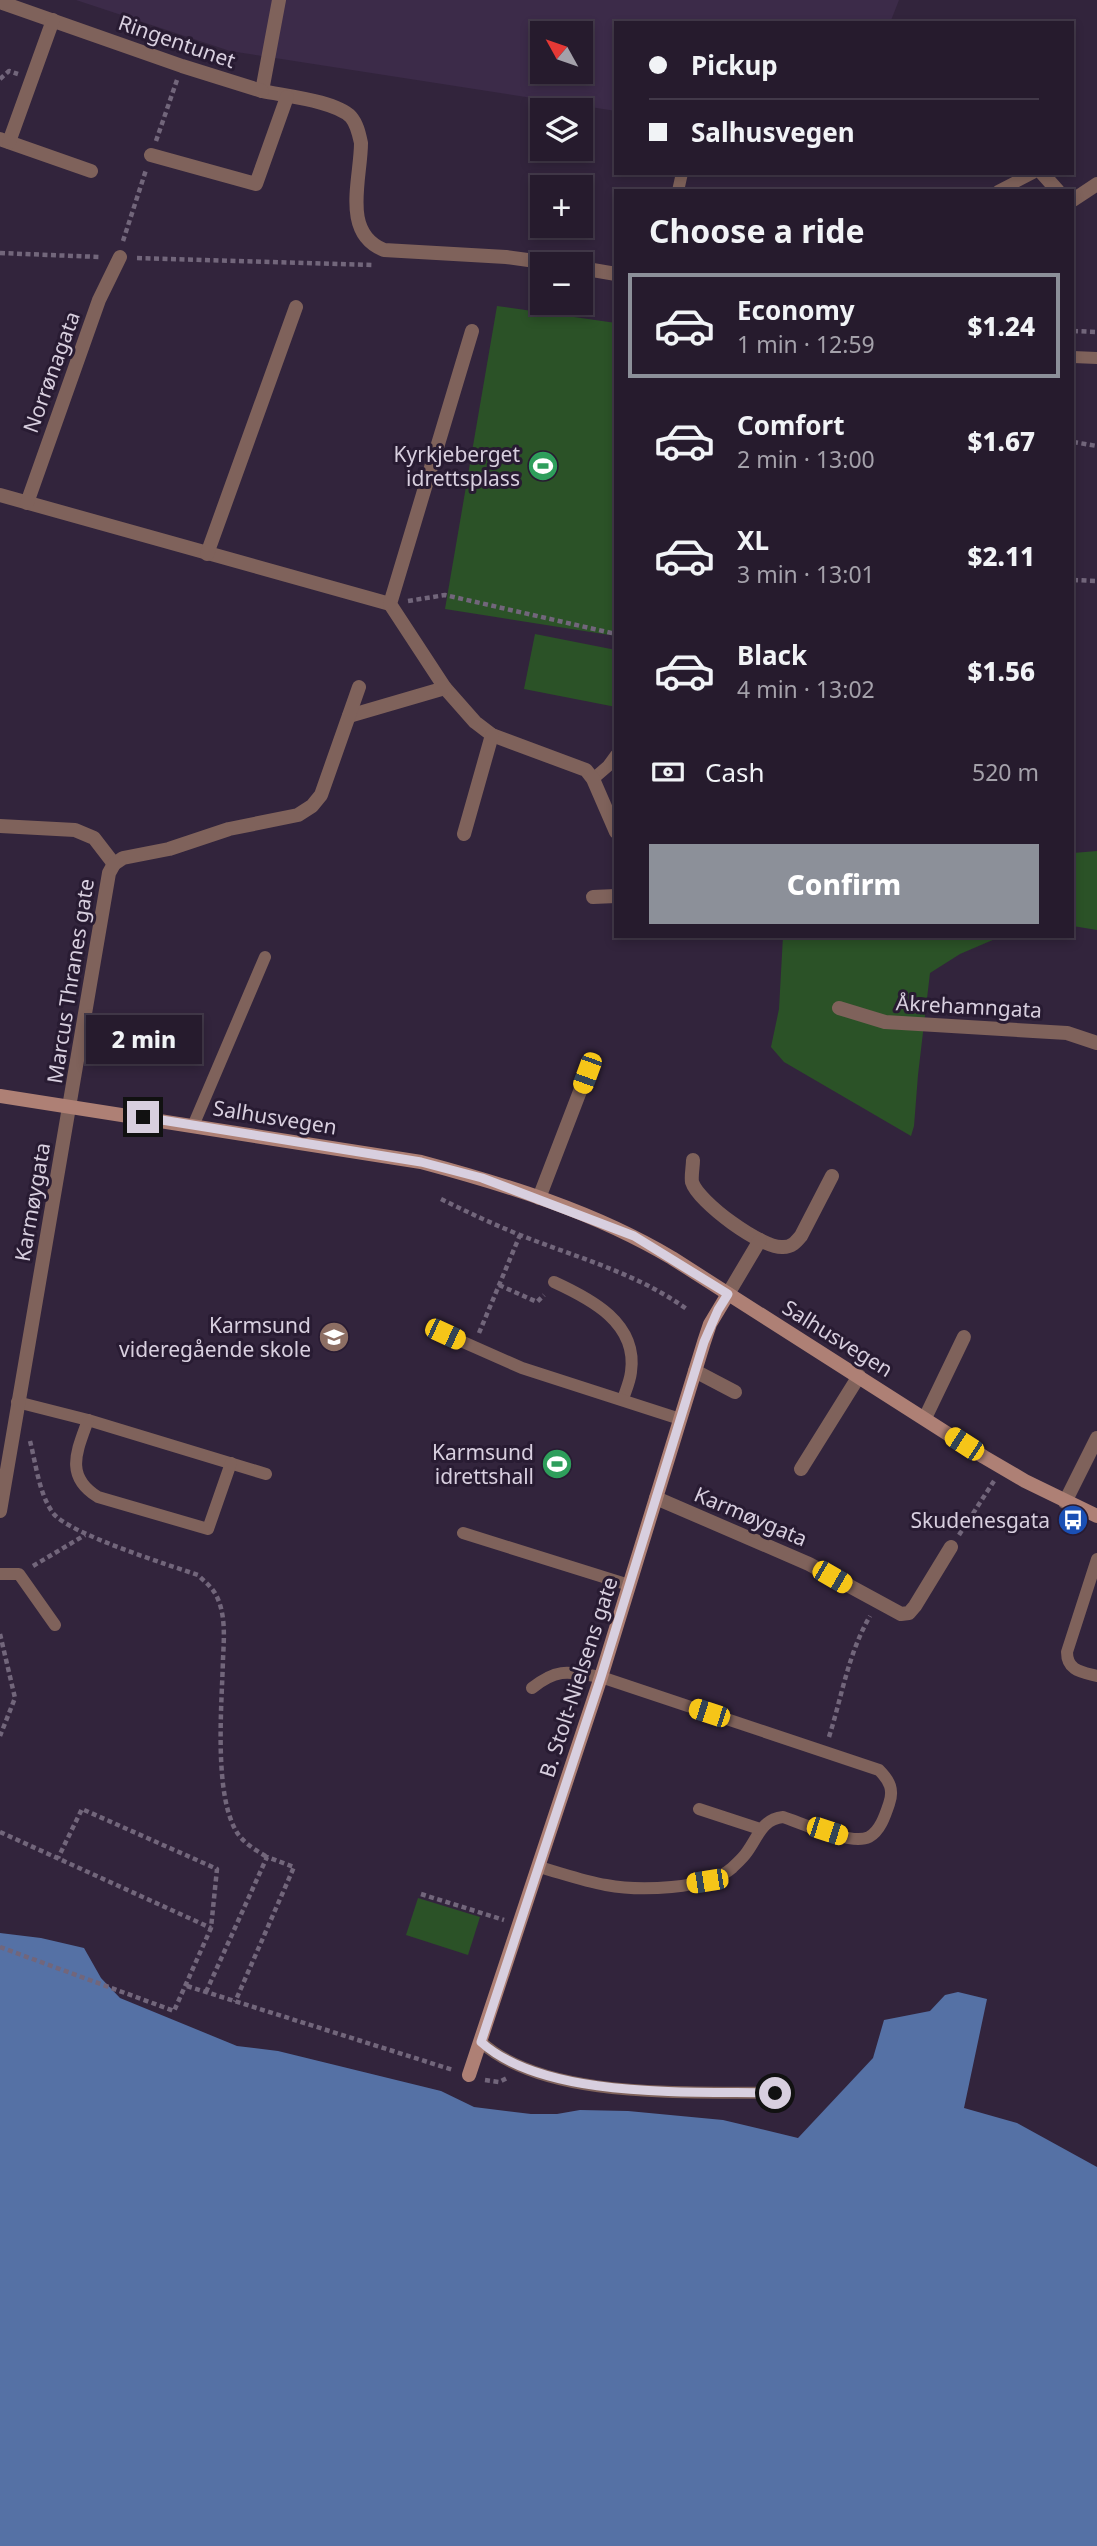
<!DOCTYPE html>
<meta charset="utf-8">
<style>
:root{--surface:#261b2d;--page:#2e2435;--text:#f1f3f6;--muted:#a4a1aa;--line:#423949;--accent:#8c9099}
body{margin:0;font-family:"Noto Sans",sans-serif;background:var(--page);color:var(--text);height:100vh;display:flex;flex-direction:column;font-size:26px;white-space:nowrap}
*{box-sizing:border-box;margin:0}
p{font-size:23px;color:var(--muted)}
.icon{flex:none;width:38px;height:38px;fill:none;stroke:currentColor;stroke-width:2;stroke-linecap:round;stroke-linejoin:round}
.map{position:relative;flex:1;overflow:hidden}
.drawer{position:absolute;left:614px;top:189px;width:460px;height:749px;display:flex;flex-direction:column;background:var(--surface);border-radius:0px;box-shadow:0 4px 10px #0003,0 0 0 2px var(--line)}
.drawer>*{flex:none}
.hud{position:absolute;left:614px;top:21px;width:460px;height:154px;border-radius:0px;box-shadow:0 4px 10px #0003,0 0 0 2px var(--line);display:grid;align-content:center;height:154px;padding:0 35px;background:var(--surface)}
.needle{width:46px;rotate:310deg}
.tools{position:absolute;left:530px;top:21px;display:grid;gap:14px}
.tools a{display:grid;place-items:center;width:63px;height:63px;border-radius:0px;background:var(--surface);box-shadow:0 4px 10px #0003,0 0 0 2px var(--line);font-size:35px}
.end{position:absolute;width:32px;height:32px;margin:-16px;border:9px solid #d8cfdf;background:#111;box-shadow:0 0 0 4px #111}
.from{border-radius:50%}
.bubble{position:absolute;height:49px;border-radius:0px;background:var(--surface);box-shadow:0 4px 10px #0003,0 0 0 2px var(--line);font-size:23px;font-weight:800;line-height:49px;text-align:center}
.car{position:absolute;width:21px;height:42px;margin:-21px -10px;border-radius:9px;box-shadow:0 0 5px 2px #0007;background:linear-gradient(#f5c518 24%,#345 0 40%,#f5c518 0 76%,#345 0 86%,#f5c518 0)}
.hud b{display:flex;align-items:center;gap:24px;height:66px;font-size:26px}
.hud b+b{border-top:2px solid var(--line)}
.hud i{width:18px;height:18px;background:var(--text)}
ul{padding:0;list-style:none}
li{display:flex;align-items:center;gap:21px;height:105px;margin:0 14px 10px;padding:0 21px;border:4px solid transparent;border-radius:0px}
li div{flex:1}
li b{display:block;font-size:26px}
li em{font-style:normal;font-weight:800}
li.current{border-color:var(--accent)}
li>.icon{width:63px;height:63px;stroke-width:1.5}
h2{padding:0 35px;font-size:32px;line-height:84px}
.pay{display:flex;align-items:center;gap:18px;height:77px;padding:0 35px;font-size:26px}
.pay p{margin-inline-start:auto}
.primary-button{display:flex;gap:14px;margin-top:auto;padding:14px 35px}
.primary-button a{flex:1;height:80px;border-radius:0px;background:var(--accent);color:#fff;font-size:28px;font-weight:800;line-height:80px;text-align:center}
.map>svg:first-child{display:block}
</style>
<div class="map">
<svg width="1097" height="2546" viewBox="0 0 1097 2546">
<rect width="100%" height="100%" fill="#32243c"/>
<path fill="#3c2b49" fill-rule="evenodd" d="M76,0H899L890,23H616V111L230,51ZM542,33H581V72H542Z"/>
<g fill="#2b5227">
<path d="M497,306L616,323V636L445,609Z"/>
<path d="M535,634L616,650V707L524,689Z"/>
<path d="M1097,851V930L1073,926V853Z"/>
<path d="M783,936H1002L960,954L930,973L918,1075L914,1126L911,1136L784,1062L771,1047L779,1009Z"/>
<path d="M418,1898L480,1917L468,1955L406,1935Z"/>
</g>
<path fill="#5571a5" d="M0,1933L41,1938L84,1948L101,1978L120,1998L237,2046L278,2051L441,2091L474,2107L531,2114H557L580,2110L628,2111L723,2120L798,2138L873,2058L884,2020L930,2011L945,1995L958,1992L987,1999L964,2108L1017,2123L1097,2167V2546H0Z"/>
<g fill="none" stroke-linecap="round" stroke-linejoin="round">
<g stroke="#72667b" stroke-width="4.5" stroke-dasharray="5 3.5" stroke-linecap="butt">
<path d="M0,79L9,71L18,74"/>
<path d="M156,141L177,80"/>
<path d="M123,241L146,170"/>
<path d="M0,253L100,257"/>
<path d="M137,258L373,265"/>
<path d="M1073,331L1097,332"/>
<path d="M1073,442L1097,446"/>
<path d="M1073,580L1097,581"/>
<path d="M408,601L445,595L616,634"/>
<path d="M441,1199C467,1212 493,1224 520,1235C578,1258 637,1273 688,1310"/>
<path d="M499,1285L537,1302L544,1295"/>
<path d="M479,1333L520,1235"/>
<path d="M30,1441C36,1464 39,1494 53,1513C69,1534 169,1565 198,1575C205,1582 212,1587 216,1595C226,1614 224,1638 223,1659C222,1704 213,1797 238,1834C245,1844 257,1851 267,1857"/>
<path d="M959,1535L994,1481"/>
<path d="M33,1566L85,1535"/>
<path d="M0,1634L15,1698L0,1736"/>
<path d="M829,1737C842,1696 848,1654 870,1616"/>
<path d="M0,1832L211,1928"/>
<path d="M421,1894L504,1920"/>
<path d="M0,1947L174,2011L211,1928L217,1869L82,1809L58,1858"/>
<path d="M187,1986L453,2070"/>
<path d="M206,1992L267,1857L294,1867L235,2002"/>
<path d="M485,2080L499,2082L507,2078"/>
</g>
<g stroke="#7f625b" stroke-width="12">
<path d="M678,191L682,173"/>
<path d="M998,191L1033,173"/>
<path d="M1073,357L1097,358"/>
<path d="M593,779L608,766L616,755"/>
<path d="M193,1126L265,957"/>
<path d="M554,1282C591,1299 638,1323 631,1372C630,1381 626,1390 623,1399"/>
<path d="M445,1334L522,1368L680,1419"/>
<path d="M17,1402L88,1420L266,1474"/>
<path d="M88,1420C77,1451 64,1476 98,1497L208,1529L231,1463"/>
<path d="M463,1533L629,1585"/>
<path d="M1097,1559L1067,1652C1067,1671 1082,1672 1097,1676"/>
<path d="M0,1574H19L55,1625"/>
<path d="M532,1688C558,1667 570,1672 601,1677L879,1770C890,1781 894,1790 889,1804C885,1816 880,1831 869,1837C851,1846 802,1823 783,1817C762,1819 758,1837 747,1852C743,1858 737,1863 732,1868C707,1890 638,1891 606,1885C583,1881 561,1873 539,1867"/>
<path d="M699,1809L760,1829"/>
<path d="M481,2042C546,2101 691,2091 775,2093"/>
</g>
<g stroke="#7f625b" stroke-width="14">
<path d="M279,0L262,91C285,96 336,101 351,117C357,124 359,134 361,143C361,179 341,233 384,250L506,257L557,264"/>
<path d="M0,2L182,66L262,91"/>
<path d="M0,139L91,171"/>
<path d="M9,142L53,20"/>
<path d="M151,155L256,184L287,97"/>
<path d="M1042,173L1058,191"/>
<path d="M1073,200L1097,184"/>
<path d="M581,268L616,274"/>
<path d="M0,495L390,604"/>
<path d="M27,503L99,300L120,257"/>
<path d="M207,554L296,307"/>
<path d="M445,688L475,722L492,735L586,770L593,779L616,832"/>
<path d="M349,716L445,688L390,604L472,331"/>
<path d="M0,826L75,830L94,838L114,864"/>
<path d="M464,834L492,735"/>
<path d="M593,897L616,896"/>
<path d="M839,1008L885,1022L1067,1033L1097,1043"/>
<path d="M693,1160C693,1167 691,1175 692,1182C698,1202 762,1249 783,1247C792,1247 796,1242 801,1236L832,1176"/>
<path d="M539,1198L587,1073"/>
<path d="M728,1294L760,1240"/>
<path d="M695,1371L735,1392"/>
<path d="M925,1418L964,1337"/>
<path d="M801,1469L859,1376"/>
<path d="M656,1498L809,1564L901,1614L909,1613L915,1606L951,1547"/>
<path d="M1065,1502L1097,1438"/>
<path d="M0,1511L109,873L114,864L123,858L169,849L229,829L298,815L312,806L321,795L359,687"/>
</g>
<g stroke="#ae8075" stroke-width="14">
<path d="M0,1096L421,1162C507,1185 595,1212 672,1258L984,1457L1025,1481L1097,1516"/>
<path d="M469,2075L601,1677L704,1342L710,1324L728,1294"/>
</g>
</g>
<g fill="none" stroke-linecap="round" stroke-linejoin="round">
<path stroke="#d8cfdf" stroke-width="9" d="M143,1117L421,1162L482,1178L634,1236L728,1294L718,1310L704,1342L601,1677L481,2042C545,2100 692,2091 775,2093"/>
</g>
<defs>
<g id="stadium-disc" transform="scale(1.575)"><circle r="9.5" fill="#2e9e5b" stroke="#281b32"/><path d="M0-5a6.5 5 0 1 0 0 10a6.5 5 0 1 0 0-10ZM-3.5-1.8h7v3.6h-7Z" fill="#fff"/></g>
<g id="school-disc" transform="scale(1.575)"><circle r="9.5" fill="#8d6e63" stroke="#281b32"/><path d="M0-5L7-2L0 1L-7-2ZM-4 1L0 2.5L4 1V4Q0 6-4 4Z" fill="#fff"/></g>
<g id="bus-disc" transform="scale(1.575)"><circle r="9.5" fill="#1a4fb4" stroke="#281b32"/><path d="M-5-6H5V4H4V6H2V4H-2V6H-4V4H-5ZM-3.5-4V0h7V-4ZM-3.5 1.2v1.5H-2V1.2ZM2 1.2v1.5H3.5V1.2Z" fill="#fff"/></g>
</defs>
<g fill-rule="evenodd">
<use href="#stadium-disc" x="543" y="466"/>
<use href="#school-disc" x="334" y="1337"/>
<use href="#stadium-disc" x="557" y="1464"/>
<use href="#bus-disc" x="1073" y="1520"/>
</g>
<g text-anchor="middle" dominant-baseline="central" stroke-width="6" stroke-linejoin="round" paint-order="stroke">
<g font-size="21" fill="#d8cfdf" stroke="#281b32">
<text transform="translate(177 41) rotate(19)">Ringentunet</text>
<text transform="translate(51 372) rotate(-70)">Norrønagata</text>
<text transform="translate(70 981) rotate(-81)">Marcus Thranes gate</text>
<text transform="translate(969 1006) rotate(3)">Åkrehamngata</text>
<text transform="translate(275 1117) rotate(9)">Salhusvegen</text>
<text transform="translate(32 1202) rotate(-80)">Karmøygata</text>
<text transform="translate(838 1338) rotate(32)">Salhusvegen</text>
<text transform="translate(751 1516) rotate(23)">Karmøygata</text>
<text transform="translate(578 1677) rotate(-72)">B. Stolt-Nielsens gate</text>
</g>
<g font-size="21" fill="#d8cfdf" stroke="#281b32" text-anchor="end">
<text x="520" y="454">Kyrkjeberget<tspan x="520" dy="24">idrettsplass</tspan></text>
<text x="311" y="1325">Karmsund<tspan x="311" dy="24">videregående skole</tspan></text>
<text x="534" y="1452">Karmsund<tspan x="534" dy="24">idrettshall</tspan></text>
<text x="1050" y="1520">Skudenesgata</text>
</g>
</g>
</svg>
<div class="tools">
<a><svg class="needle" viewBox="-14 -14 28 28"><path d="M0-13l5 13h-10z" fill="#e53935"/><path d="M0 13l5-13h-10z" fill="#a4a1aa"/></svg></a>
<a><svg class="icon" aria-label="layers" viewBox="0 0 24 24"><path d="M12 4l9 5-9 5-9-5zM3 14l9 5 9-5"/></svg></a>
<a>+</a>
<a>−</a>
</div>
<i class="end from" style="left:775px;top:2093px"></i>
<i class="end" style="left:143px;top:1117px"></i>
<div class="bubble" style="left:86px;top:1015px;width:116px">2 min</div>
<i class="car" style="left:587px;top:1073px;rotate:200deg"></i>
<i class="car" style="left:445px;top:1334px;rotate:115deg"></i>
<i class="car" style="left:964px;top:1444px;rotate:303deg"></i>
<i class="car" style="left:832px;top:1577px;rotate:120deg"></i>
<i class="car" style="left:709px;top:1713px;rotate:288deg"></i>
<i class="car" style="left:827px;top:1831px;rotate:108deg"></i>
<i class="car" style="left:707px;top:1881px;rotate:261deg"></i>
<div class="hud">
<b><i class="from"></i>Pickup</b>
<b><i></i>Salhusvegen</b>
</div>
<section class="drawer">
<h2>Choose a ride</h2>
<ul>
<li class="current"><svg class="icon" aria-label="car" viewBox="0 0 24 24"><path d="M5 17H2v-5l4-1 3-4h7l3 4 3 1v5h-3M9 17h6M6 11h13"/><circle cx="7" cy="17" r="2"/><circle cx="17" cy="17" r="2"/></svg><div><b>Economy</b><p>1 min · 12:59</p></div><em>$1.24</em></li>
<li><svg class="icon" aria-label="car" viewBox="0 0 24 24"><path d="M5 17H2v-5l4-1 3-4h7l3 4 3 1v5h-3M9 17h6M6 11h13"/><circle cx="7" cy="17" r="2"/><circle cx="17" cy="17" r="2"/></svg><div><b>Comfort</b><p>2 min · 13:00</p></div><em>$1.67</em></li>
<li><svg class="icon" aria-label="car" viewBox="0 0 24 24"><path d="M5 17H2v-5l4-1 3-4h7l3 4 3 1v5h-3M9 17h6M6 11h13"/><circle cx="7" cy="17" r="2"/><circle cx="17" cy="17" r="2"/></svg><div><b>XL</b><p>3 min · 13:01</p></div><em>$2.11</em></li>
<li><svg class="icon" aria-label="car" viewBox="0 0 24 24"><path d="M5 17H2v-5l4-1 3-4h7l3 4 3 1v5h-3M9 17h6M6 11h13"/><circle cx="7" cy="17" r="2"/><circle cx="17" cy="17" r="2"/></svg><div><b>Black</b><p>4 min · 13:02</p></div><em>$1.56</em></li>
</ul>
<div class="pay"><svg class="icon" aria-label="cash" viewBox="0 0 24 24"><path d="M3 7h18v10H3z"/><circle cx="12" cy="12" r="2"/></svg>Cash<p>520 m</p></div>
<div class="primary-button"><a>Confirm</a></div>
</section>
</div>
